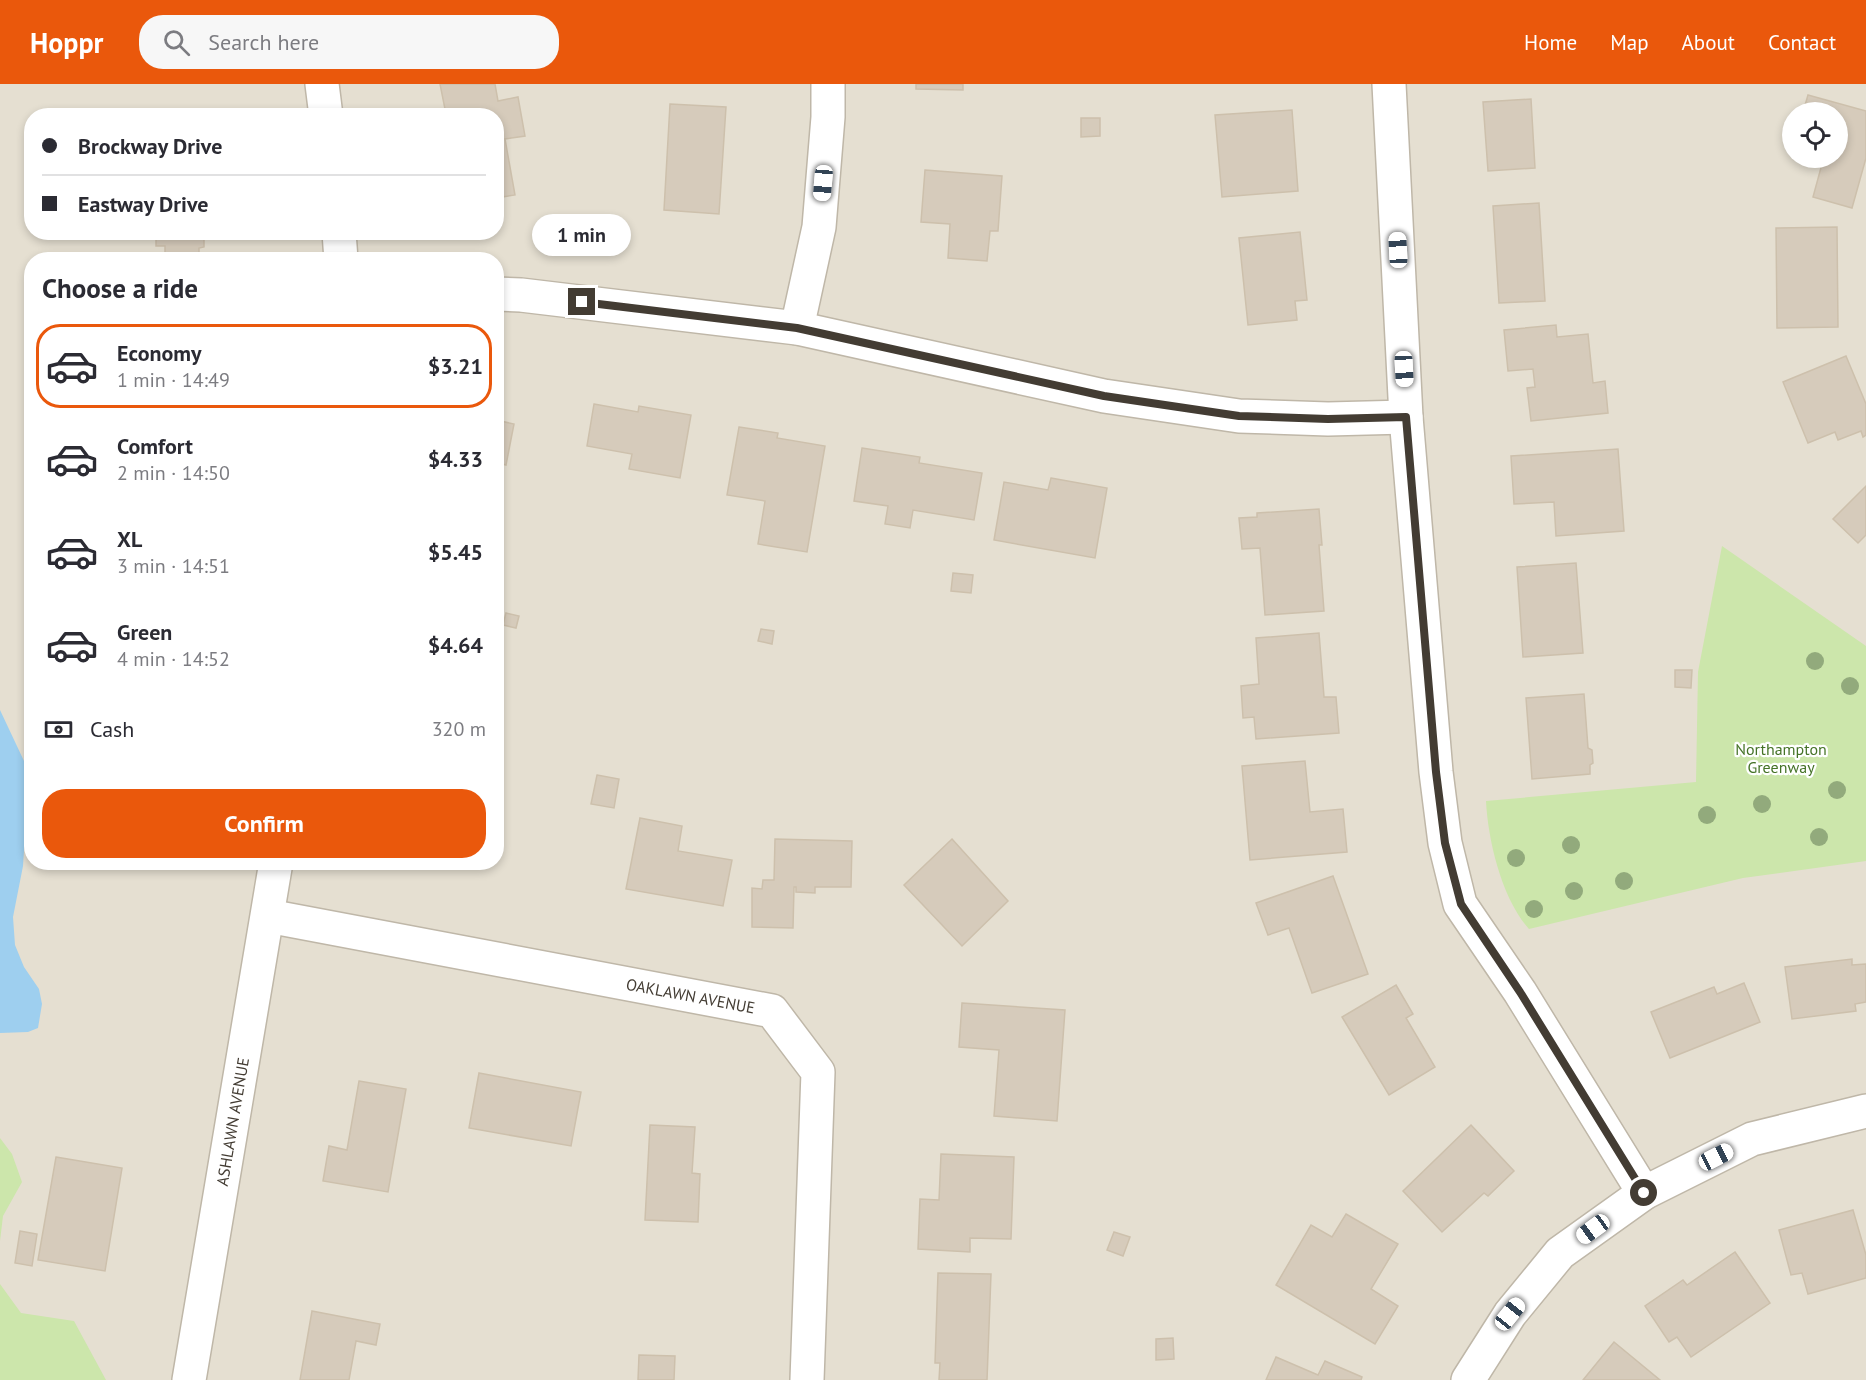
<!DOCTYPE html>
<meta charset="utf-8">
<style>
:root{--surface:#fff;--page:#f7f7f7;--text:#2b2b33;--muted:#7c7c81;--line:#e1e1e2;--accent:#ea580c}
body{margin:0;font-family:"PT Sans",sans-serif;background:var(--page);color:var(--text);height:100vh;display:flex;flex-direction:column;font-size:22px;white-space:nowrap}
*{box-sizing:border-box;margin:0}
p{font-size:20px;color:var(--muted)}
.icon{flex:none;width:33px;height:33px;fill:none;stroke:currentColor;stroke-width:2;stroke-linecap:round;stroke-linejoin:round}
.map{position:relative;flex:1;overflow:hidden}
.sheet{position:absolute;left:24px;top:168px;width:480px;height:618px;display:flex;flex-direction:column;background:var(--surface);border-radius:24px;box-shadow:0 3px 9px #0003}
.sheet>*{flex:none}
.banner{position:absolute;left:24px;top:24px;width:480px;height:132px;border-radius:24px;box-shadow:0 3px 9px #0003;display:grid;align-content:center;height:132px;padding:0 18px;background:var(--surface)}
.buttons{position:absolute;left:1782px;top:18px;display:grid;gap:12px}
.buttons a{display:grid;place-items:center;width:66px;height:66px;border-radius:50%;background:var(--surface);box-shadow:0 3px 9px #0003;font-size:30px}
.end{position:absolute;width:27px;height:27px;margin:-14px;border:8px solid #433c33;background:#fff;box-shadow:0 0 0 3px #fff}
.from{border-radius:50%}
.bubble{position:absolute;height:42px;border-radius:21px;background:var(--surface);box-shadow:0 3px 9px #0003;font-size:20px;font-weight:700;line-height:42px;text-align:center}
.car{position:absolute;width:18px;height:36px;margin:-18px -9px;border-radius:8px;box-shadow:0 0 4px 2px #0007;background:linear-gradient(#fff 24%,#345 0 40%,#fff 0 76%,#345 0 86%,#fff 0)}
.banner b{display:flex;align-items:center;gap:21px;height:57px;font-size:22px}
.banner b+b{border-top:2px solid var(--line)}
.banner i{width:15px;height:15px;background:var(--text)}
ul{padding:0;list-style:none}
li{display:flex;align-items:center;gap:18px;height:84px;margin:0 12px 9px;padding:0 6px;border:3px solid transparent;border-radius:24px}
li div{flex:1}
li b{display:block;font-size:22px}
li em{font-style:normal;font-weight:700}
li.on{border-color:var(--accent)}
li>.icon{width:54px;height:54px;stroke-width:1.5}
h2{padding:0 18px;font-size:27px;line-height:72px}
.pay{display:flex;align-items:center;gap:15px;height:66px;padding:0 18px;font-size:22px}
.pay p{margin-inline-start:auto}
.cta{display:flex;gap:12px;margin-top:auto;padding:12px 18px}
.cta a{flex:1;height:69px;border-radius:24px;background:var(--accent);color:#fff;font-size:24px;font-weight:700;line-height:69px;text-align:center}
header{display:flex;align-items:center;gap:36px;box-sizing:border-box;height:84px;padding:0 30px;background:var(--accent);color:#fff}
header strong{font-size:28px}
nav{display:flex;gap:33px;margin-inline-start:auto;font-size:21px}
.search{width:420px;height:54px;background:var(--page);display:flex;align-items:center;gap:15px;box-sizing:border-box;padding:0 21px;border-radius:24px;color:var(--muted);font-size:22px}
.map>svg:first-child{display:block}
</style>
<header>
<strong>Hoppr</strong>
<div class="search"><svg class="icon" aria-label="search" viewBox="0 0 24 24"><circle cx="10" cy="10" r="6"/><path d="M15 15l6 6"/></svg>Search here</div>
<nav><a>Home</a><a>Map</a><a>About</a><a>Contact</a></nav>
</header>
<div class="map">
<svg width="1866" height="1296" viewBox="0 0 1866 1296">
<rect width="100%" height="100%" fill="#f1ede3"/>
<path fill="#e5dfd1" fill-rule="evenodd" d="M0,0H1866V1296H0ZM1792,28H1838V74H1792ZM32,32H496V148H32ZM32,176H496V778H32Z"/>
<g fill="#cce6ab">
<path d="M1722,462L1866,562V777L1743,794L1529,845C1502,815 1488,757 1486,717L1696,698L1698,588Z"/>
<path d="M0,1054L12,1070L22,1098L3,1132L0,1157Z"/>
<path d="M0,1200L21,1229L74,1237L106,1296H0Z"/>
</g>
<path fill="#9ecfef" d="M0,626L24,677L28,703L23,782L13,833L15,861L24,883L39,905L42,920L38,944L28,948L0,949Z"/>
<g fill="#d6cbbb" stroke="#cdc0ac" stroke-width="1.5">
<path d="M440,0H495L498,17L518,13L525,52L505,55L515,111L496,114V32H438L446,30Z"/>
<path d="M916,0H963V6L916,5Z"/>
<path d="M1808,11L1866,27V74L1852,124L1813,113L1822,80L1800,74H1838V28H1803Z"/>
<path d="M1531,15L1535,84L1488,87L1483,18Z"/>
<path d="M670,20L726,23L719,130L664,126Z"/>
<path d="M1292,26L1298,107L1222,113L1215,31Z"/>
<path d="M1081,34H1100V52L1081,53Z"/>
<path d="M925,86L1002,92L998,147H990L987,177L948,174L950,140L921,138Z"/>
<path d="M1539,119L1545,217L1499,219L1493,122Z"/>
<path d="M1837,143L1838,243L1777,244L1776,144Z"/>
<path d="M156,148H204V163L199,164V176H165V162H156Z"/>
<path d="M1300,148L1307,216L1295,217L1297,236L1248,241L1239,154Z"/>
<path d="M1556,241L1557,253L1588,250L1593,299L1605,297L1608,329L1531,337L1527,304L1535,303L1533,285L1508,287L1504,246Z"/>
<path d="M1846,272L1866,320V351L1863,353L1861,347L1838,356L1835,348L1808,359L1783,298Z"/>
<path d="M594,320L638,328L639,322L691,331L680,394L629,385L632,370L587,362Z"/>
<path d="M496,336L514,340L506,381L502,380L496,408Z"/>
<path d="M739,343L778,349L777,354L825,362L807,468L758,460L765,417L727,411Z"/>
<path d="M862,364L920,373L919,379L982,389L974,436L913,426L910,444L885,440L888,422L854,417Z"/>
<path d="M1618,365L1624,447L1556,452L1554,418L1514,420L1511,372Z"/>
<path d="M1051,394L1107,404L1095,474L994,456L1004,398L1048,406Z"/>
<path d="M1866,402V451L1858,459L1833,435Z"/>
<path d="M1319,425L1322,461H1319L1324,527L1265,531L1260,464L1242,465L1239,434L1257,433V429Z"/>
<path d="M1576,479L1583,569L1523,573L1517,483Z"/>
<path d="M953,489L973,491L971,509L951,507Z"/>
<path d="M506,529L519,532L516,544L503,541Z"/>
<path d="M761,545L774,547L772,560L758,557Z"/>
<path d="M1319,549L1324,613H1336L1339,649L1256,655L1254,633L1243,634L1241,602L1259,600L1256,554Z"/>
<path d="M1675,586H1692L1691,604L1675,603Z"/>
<path d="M1584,610L1588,664L1592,666L1593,679L1590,681V690L1532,695L1526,614Z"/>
<path d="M1305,677L1310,728L1343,725L1347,768L1250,776L1242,682Z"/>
<path d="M597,691L619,695L614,724L591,720Z"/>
<path d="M640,734L682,742L678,767L732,776L723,822L626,805Z"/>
<path d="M775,755L852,757L851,803H815V809L796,808V803H794L793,844L752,843V804L762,805L763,796H774Z"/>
<path d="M952,755L1008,817L962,862L904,801Z"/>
<path d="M1333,792L1368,890L1312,909L1289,844L1268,851L1256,819Z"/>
<path d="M1852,875V881L1866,880V918L1855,920L1856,927L1792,935L1785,883Z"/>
<path d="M1744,899L1760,938L1670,974L1651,928L1714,903L1717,910Z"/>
<path d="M1396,901L1413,930L1406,934L1435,983L1389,1011L1342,933Z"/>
<path d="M962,919L1065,926L1057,1037L994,1032L999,966L959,963Z"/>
<path d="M479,989L581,1008L571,1062L469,1044Z"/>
<path d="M359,997L406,1005L388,1108L323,1097L329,1062L347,1066Z"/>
<path d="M650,1041L695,1043L692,1089L700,1090L698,1138L645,1136Z"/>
<path d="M1471,1041L1514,1087L1488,1112L1484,1109L1442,1148L1403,1107Z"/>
<path d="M941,1070L1014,1073L1011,1155L970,1154V1168L918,1165L920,1115L939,1116Z"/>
<path d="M56,1073L122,1084L105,1187L38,1176Z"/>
<path d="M1853,1126L1866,1171V1194L1808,1210L1802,1189L1791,1191L1779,1146Z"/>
<path d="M1346,1130L1398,1160L1371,1205L1398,1222L1375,1260L1276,1201L1311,1141L1332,1153Z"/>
<path d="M20,1147L37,1150L32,1182L15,1179Z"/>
<path d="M1114,1148L1130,1153L1123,1172L1107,1166Z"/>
<path d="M1735,1168L1770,1219L1691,1273L1677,1253L1669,1258L1645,1222L1683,1196L1687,1201Z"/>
<path d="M938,1189L991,1190L987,1296H939L940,1279H935Z"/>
<path d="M312,1227L380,1240L376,1261L356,1257L349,1296H300Z"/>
<path d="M1173,1254L1174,1275L1156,1276V1255Z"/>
<path d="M1614,1258L1660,1296H1583Z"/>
<path d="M639,1271L675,1272L674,1296H638Z"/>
<path d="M1276,1273L1318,1291L1325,1277L1362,1293L1361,1296H1266Z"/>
</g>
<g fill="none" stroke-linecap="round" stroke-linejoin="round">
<g stroke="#bfb7a8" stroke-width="36">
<g id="minor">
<path d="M322,0L326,32"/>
<path d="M1389,0L1406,333L1436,688L1445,759L1460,820L1520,908L1644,1109"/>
<path d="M339,148L341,176"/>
<path d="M496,210L521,211L797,244L1104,312L1239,332L1328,335L1406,333"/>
<path d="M797,244L819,143L828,33V0"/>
<path id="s1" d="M268,832L772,927L818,988L807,1296"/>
<path id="s2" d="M189,1296L276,778"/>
<path d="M1468,1296L1510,1230L1560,1169L1644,1109L1752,1055L1866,1027"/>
</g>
</g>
<use href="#minor" stroke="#fff" stroke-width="33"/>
</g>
<g fill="#92aa7c">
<circle cx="1815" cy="577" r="9"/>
<circle cx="1850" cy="602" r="9"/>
<circle cx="1837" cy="706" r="9"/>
<circle cx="1762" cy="720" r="9"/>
<circle cx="1707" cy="731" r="9"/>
<circle cx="1819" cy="753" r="9"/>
<circle cx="1571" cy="761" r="9"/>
<circle cx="1516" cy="774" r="9"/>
<circle cx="1624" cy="797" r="9"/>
<circle cx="1574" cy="807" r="9"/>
<circle cx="1534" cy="825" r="9"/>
</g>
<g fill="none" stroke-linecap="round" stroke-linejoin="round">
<path stroke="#433c33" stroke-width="8" d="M582,218L797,244L1104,312L1239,332L1328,335L1406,333L1436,688L1445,759L1461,820L1520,908L1644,1109"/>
</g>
<g text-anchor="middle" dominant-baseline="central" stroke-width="4.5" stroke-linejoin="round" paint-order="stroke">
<g font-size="16" fill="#457327" stroke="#fff">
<text x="1781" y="665">Northampton<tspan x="1781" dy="18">Greenway</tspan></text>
</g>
<g font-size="16" fill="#433c33" stroke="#fff">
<text stroke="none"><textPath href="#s1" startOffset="430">OAKLAWN AVENUE</textPath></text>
<text stroke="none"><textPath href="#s2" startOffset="262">ASHLAWN AVENUE</textPath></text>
</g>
</g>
</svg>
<div class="buttons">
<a><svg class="icon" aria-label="locate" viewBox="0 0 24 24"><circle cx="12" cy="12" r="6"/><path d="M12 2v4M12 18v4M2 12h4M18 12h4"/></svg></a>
</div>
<i class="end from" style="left:1644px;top:1109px"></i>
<i class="end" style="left:582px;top:218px"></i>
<div class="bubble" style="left:532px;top:130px;width:99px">1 min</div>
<i class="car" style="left:823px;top:99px;rotate:185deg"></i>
<i class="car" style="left:1398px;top:166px;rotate:357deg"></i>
<i class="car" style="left:1404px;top:285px;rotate:177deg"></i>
<i class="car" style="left:1716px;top:1073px;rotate:63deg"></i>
<i class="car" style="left:1593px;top:1145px;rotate:234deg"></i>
<i class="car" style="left:1510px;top:1230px;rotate:39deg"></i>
<div class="banner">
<b><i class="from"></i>Brockway Drive</b>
<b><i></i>Eastway Drive</b>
</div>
<section class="sheet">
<h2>Choose a ride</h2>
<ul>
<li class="on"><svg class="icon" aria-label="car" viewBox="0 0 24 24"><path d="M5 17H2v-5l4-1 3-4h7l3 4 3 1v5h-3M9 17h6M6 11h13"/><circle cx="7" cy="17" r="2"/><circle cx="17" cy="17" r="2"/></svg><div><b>Economy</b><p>1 min · 14:49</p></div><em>$3.21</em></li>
<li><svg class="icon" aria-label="car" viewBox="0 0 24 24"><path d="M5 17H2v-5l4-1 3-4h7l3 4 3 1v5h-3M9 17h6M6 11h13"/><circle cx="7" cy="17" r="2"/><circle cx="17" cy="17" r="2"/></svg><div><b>Comfort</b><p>2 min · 14:50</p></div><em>$4.33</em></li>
<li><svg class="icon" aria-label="car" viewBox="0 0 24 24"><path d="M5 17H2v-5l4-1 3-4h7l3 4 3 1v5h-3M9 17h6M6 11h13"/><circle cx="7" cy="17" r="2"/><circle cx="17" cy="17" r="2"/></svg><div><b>XL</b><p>3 min · 14:51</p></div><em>$5.45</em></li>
<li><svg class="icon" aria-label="car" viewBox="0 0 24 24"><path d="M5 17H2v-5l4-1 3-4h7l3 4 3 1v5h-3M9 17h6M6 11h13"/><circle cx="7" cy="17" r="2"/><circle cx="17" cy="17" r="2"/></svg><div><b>Green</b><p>4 min · 14:52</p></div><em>$4.64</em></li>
</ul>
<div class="pay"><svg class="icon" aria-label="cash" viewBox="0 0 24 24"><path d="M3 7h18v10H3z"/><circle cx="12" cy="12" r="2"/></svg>Cash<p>320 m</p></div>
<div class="cta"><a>Confirm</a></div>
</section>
</div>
